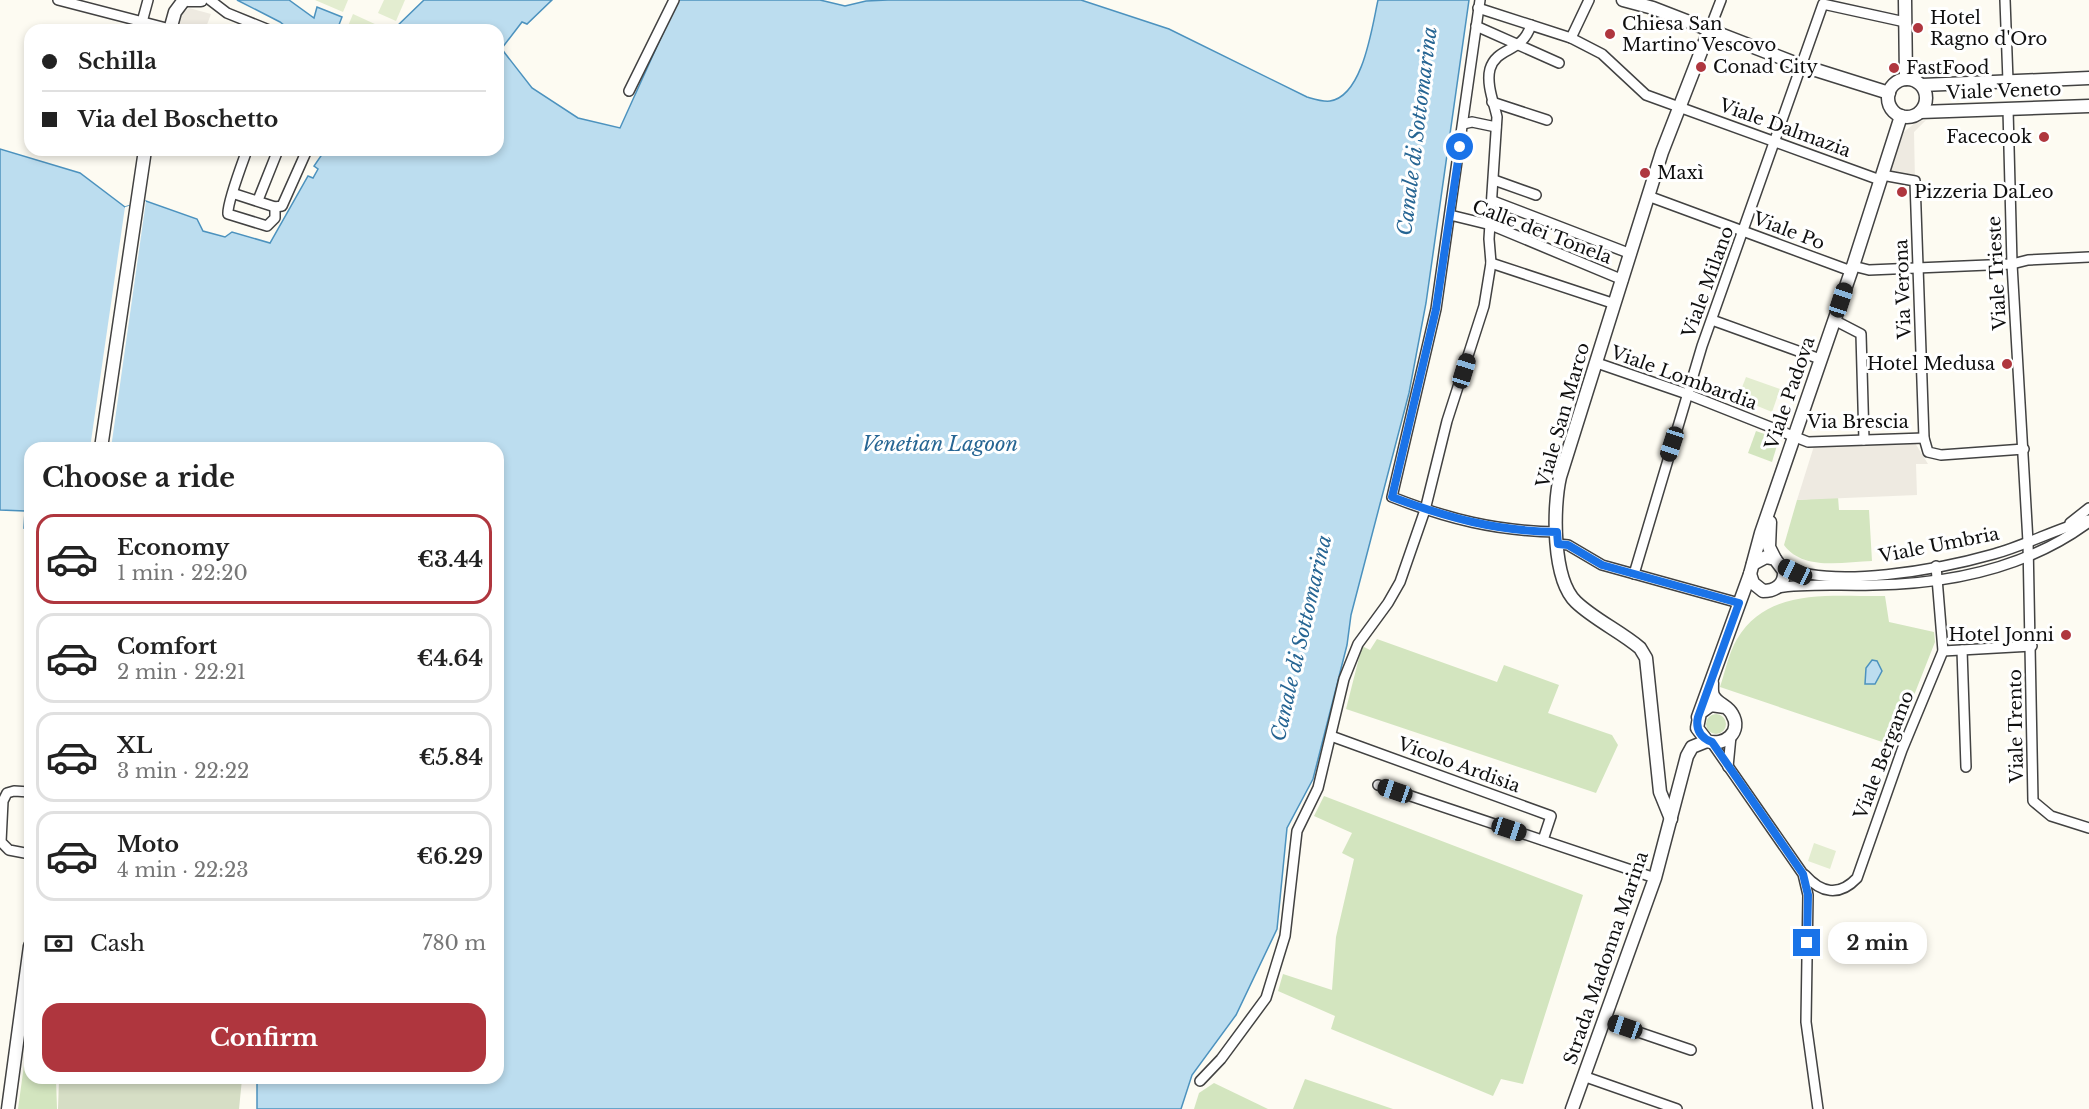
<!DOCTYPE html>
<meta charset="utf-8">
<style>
:root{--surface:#fff;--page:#f6f6f6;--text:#222;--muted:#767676;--line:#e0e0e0;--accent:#af363e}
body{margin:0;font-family:"Libre Baskerville",serif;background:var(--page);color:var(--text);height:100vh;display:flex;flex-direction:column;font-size:22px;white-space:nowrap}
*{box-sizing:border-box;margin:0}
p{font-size:20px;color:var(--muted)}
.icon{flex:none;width:33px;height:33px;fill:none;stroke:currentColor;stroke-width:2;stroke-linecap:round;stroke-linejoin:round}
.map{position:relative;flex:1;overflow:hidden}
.panel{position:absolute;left:24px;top:442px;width:480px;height:642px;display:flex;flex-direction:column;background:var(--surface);border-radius:18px;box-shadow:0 3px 9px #0003}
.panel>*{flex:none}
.banner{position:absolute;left:24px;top:24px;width:480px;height:132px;border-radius:18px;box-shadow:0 3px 9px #0003;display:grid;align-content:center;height:132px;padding:0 18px;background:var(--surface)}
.end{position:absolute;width:27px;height:27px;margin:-14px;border:8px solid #1a73e8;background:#fff;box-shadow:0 0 0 3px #fff}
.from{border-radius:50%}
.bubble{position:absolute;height:42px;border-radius:18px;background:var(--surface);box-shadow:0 3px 9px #0003;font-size:20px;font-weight:700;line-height:42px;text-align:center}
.car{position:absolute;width:18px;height:36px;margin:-18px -9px;border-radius:8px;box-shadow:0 0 4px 2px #0007;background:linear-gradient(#222 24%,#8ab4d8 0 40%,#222 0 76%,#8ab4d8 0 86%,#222 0)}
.banner b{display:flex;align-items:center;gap:21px;height:57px;font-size:22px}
.banner b+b{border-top:2px solid var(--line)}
.banner i{width:15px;height:15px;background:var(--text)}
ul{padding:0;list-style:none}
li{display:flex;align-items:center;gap:18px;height:90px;margin:0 12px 9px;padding:0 6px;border:3px solid var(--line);border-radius:18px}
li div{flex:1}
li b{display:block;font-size:22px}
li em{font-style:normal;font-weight:700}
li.current{border-color:var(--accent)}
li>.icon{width:54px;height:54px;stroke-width:1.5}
h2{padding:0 18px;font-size:27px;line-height:72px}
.pay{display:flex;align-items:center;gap:15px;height:66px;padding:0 18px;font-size:22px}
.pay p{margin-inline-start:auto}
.primary-button{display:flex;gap:12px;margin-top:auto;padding:12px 18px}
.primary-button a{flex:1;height:69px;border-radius:18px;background:var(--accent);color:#fff;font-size:24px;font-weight:700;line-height:69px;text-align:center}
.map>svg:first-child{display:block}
</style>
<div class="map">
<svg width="2089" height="1109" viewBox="0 0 2089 1109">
<rect width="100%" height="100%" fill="#fdfbf2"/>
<g fill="#d3e5bf">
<path d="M1756,431L1779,439L1772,462L1748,453Z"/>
<path d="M1838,497L1839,510H1869L1872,561C1843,562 1803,571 1784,545L1797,500Z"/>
<path d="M1885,596L1889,622L1934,632L1935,642L1894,746L1720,687C1725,672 1729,652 1737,639C1769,586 1833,597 1885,596Z"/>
<path d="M1377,639L1497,682L1504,665L1559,685L1548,713L1612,735L1618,745L1596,793L1346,709L1362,646L1370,650Z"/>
<circle cx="1716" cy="724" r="10"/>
<path d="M1324,796L1583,895L1523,1084L1501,1079L1493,1096L1331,1029L1335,1016L1278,991L1283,974L1332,990L1336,937L1354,859L1342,853L1352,833L1314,816Z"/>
<path d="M30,1021V1078L56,1079L57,1109H18Z"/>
<path d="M1305,1079L1393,1109H1293Z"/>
<path d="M1214,1083L1268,1109H1194L1199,1093Z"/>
</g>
<path fill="#d6dec5" d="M59,1079V1078L242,1079L239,1109H58Z"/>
<g fill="#e3edd0">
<path d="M315,0H348L343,12Z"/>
<path d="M384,0H405L396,21L378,13Z"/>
<path d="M353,14L377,25L375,30H357L348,26Z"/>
<path d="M1746,377L1780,389L1772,412L1738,398Z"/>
<path d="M1814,843L1836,851L1830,869L1808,861Z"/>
</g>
<g fill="#eeeae1">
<path d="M189,8L211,14L205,30L177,28L181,15Z"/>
<path d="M1926,120L1914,132L1915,181L1888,176L1904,132L1916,122Z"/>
<path d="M1915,443L1928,464H1916L1917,495L1797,500L1814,446Z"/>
</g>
<g fill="#bcddef" stroke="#4c92be" stroke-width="1.5">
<path d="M237,0H289L314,18L317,7L342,17L337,30H290L280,22Z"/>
<path d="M424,0H552L527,24L522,22L502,48L504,52L532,88L578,118L620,128L678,0H820L845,6L866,1L888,0H1081L1169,29L1307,97C1314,99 1323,102 1330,101C1363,96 1372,27 1378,0H1469L1426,303L1409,393L1351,615L1347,645L1313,779L1287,828L1277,929L1236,1015L1192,1075L1181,1109H257V1079L498,1078V448H30V529L24,528L25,511L0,510V149L80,173L125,207L146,201L197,219L203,231L225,237L232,232L270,243L308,176L313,178L318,169L314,166L325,150H498V30H393Z"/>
<path d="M1872,660L1877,661L1882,671L1875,684H1865L1866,668Z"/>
</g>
<path fill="#fdfbf2" d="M146,201L111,448H90L125,207Z"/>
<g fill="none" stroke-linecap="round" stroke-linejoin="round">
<g stroke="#424242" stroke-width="12">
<g id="minor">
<path d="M58,0L170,29"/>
<path d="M210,0L227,13L269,30"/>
<path d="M1480,0L1436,309L1392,497C1448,519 1496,531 1557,532"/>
<path d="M1589,0L1571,38L1602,54L1646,95L1880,180"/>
<path d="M2005,0L2008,81"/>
<path d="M1478,8L1571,38"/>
<path d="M142,22L148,0"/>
<path d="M1476,26L1559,63"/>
<path d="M1709,31L1721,0"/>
<path d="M629,91L674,0"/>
<path d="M1492,102L1547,120"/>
<path d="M2008,109L2012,264L2028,542L2033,801L2051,816L2089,828"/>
<path d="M1463,124L1472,122L1496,127"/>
<path d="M247,150C242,164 227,203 228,214L267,226L275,218V207"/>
<path d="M1882,175L1915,181L1924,438L1928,452L1941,455L2024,449"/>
<path d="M1494,180L1536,195"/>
<path d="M235,194L275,207L282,206L307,150"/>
<path d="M1648,196L1851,271"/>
<path d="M258,200L278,150"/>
<path d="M1493,201L1631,254"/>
<path d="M1450,215L1491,225L1623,280"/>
<path d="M1491,263L1615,304"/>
<path d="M1853,266L1869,270L2012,264L2028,260L2089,257"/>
<path d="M1712,320L1820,359"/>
<path d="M1834,320L1861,334L1864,440"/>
<path d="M1597,363L1687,394L1808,442L1924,438"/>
<path d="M2070,523L2089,508"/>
<path d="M1558,544L1568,545L1602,565L1739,603"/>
<path d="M1782,566C1832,590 1941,569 1994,554C2026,545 2056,529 2088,520"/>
<path d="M1634,574L1702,346L1823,4L1905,22"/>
<path d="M1777,588C1808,583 1841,586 1873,585C1949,584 2027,568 2089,522"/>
<path d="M1962,650L1966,767"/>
<path d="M1943,651L2032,646"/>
<path d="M1331,736L1551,816L1543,840"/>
<path d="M1712,743L1803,874L1808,895L1806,1022L1818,1109"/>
<path d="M1728,767L1731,736"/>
<path d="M1378,785L1655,878"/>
<path d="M30,792L14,791L7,793L3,801L1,842L9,850L30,854"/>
<path d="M1805,875C1821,893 1839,897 1857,878L1902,750L1943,651L1936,566"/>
<path d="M1603,1020L1691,1050"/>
<path d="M1583,1076L1677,1109"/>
<path d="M1200,1081L1221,1059L1266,998L1285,936L1297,831L1318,788L1344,679L1358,644L1388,603L1400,582L1425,510L1447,421L1484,306L1491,263L1489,239L1497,117C1494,103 1486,84 1490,69C1497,46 1522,54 1531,25"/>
</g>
</g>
<g stroke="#424242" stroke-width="15">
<g id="tertiary">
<path d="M188,0H201"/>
<path d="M1623,0L1653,8L1800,65L1889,93"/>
<path d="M1905,0L1906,79"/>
<path d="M170,30L175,12L184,0"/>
<circle cx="1907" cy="98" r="19"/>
<path d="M1922,85L2089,78"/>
<path d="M1920,112L2089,106"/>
<path d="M101,448L145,150"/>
<path d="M1770,522L1769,547L1775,559"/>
<path d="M1750,574L1753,583L1763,591C1776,591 1785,584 1784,571L1775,559L1766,557L1753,564"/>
<path d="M1712,683C1712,688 1711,693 1714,697C1718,704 1728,706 1732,714C1743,732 1724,747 1707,741L1697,728L1700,713L1711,705L1725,707"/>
<path d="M1698,717L1750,574L1761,533L1853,266L1901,116"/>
<path d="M1671,819L1660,792L1646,658L1640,648C1620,631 1595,620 1576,602C1552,579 1553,507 1560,477L1662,152L1709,31"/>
<path d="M8,1109L30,946"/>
<path d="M1572,1109L1655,878L1687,756L1692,747L1707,741"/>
</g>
</g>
<use href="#minor" stroke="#fff" stroke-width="9"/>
<use href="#tertiary" stroke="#fff" stroke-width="12"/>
</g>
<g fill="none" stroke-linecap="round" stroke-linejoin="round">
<path stroke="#1a73e8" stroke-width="8" d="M1460,147L1436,309L1392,497C1448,518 1496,531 1557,532L1558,544L1568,545L1602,565L1739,603L1698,717C1695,730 1701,738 1712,742L1803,874L1808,895L1807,943"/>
</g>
<g fill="#af363e" stroke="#fff" stroke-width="2">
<circle cx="1918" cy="28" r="6"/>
<circle cx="1610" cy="34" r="6"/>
<circle cx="1701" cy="67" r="6"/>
<circle cx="1894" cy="68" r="6"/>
<circle cx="2044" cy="137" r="6"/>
<circle cx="1645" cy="173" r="6"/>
<circle cx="1902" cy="192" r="6"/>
<circle cx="2007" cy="364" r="6"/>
<circle cx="2066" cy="635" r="6"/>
</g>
<g text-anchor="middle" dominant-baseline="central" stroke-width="6" stroke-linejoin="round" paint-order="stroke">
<g font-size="18" fill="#0f0f0f" stroke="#fff" text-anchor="start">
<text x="1930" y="18">Hotel<tspan x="1930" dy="21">Ragno d'Oro</tspan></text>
<text x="1622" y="24">Chiesa San<tspan x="1622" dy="21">Martino Vescovo</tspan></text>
<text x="1713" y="67">Conad City</text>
<text x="1906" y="68">FastFood</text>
<text x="2032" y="137" text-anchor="end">Facecook</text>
<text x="1657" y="173">Maxì</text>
<text x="1914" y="192">Pizzeria DaLeo</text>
<text x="1995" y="364" text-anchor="end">Hotel Medusa</text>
<text x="2054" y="635" text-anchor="end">Hotel Jonni</text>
</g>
<g font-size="18" fill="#0f0f0f" stroke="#fff">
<text transform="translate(2004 91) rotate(-2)">Viale Veneto</text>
<text transform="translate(1785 128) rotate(20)">Viale Dalmazia</text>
<text transform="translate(1789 231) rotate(21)">Viale Po</text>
<text transform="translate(1542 232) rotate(21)">Calle dei Tonela</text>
<text transform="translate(1997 273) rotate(-93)">Viale Trieste</text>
<text transform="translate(1708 282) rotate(-70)">Viale Milano</text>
<text transform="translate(1903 289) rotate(-92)">Via Verona</text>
<text transform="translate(1684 378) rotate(20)">Viale Lombardia</text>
<text transform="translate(1790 393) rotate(-71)">Viale Padova</text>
<text transform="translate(1563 415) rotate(-74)">Viale San Marco</text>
<text x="1858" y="422">Via Brescia</text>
<text transform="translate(1939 545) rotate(-11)">Viale Umbria</text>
<text transform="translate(2016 726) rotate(-91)">Viale Trento</text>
<text transform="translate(1884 755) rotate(-69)">Viale Bergamo</text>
<text transform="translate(1459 765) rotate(20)">Vicolo Ardisia</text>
<text transform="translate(1606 958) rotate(-71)">Strada Madonna Marina</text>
</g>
<g font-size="20" font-style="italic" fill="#266593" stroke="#fff">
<text transform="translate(1417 131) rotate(-83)">Canale di Sottomarina</text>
<text x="940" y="444">Venetian Lagoon</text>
<text transform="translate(1301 638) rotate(-77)">Canale di Sottomarina</text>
</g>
</g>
</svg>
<i class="end from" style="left:1460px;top:147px"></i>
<i class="end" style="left:1807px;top:943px"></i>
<div class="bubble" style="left:1828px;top:922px;width:99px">2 min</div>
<i class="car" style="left:1841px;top:300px;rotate:18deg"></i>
<i class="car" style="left:1464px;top:371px;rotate:17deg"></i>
<i class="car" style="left:1672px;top:444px;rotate:198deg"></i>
<i class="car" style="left:1795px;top:572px;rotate:295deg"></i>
<i class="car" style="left:1395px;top:791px;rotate:289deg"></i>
<i class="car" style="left:1509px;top:829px;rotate:108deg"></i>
<i class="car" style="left:1625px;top:1027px;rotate:289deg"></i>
<div class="banner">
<b><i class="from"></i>Schilla</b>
<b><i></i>Via del Boschetto</b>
</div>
<section class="panel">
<h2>Choose a ride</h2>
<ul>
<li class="current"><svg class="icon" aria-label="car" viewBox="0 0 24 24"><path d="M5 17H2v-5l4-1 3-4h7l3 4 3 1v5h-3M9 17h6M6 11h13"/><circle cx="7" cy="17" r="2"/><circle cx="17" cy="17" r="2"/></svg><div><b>Economy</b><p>1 min · 22:20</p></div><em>€3.44</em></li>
<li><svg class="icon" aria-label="car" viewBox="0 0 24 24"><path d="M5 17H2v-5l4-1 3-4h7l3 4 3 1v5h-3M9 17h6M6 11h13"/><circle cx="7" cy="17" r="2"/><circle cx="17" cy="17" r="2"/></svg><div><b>Comfort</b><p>2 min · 22:21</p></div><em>€4.64</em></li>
<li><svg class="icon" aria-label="car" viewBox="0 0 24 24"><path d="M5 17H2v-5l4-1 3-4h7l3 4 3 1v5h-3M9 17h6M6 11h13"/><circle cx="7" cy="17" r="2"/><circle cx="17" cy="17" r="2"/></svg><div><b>XL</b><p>3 min · 22:22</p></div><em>€5.84</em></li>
<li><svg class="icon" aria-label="car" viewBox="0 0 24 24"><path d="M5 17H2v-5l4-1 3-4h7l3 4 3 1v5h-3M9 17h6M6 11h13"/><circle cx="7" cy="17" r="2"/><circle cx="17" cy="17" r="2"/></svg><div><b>Moto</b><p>4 min · 22:23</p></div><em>€6.29</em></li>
</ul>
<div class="pay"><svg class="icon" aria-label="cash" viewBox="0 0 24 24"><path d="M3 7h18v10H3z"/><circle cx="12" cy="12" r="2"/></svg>Cash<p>780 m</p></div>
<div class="primary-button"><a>Confirm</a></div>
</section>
</div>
